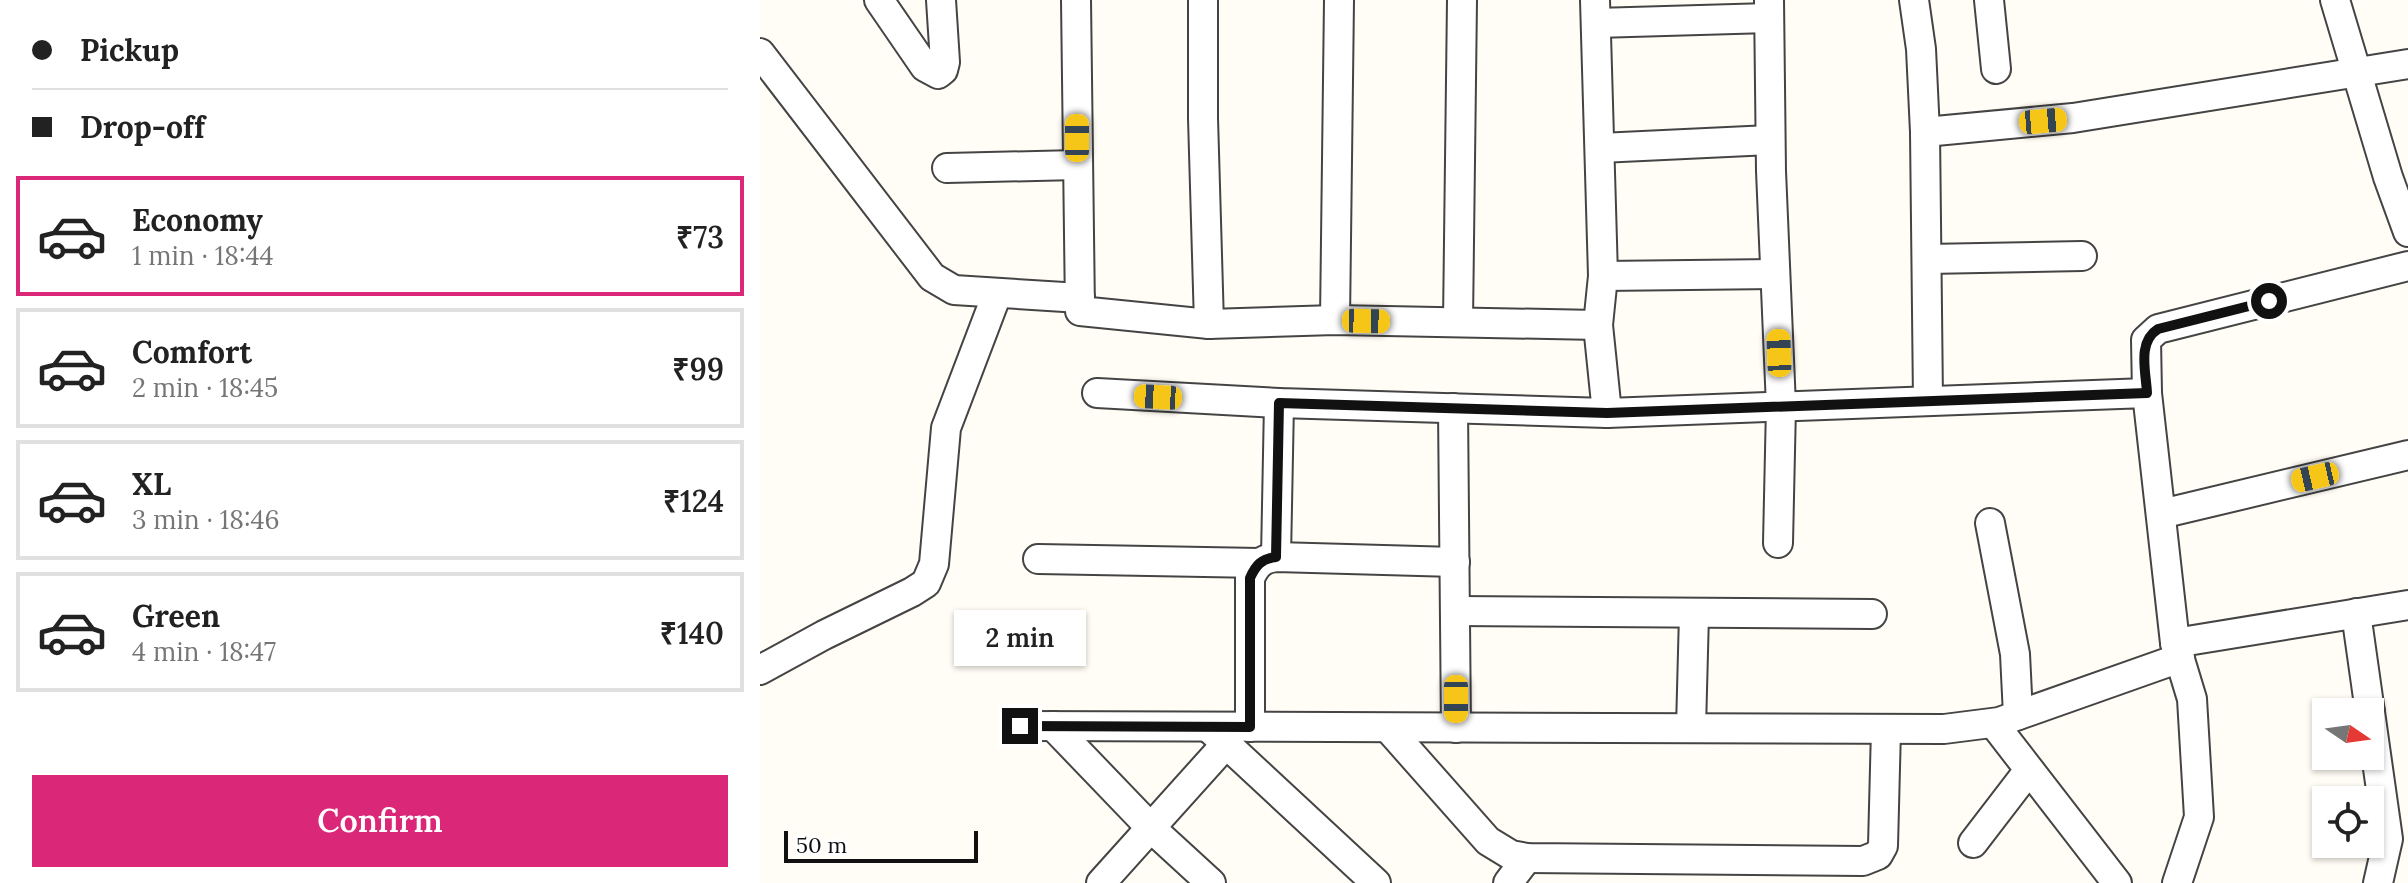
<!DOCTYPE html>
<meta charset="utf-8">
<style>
:root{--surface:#fff;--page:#f2f2f2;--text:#222;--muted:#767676;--line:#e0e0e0;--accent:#db2777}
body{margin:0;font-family:Lora,serif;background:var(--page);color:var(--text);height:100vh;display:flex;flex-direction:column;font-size:30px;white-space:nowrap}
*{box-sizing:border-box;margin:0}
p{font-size:26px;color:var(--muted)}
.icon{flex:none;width:44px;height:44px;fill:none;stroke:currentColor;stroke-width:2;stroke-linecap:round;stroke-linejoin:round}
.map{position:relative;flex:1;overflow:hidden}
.details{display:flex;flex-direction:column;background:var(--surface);width:760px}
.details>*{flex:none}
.banner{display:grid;align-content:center;height:176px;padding:0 32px;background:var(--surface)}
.needle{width:52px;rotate:103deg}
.fabs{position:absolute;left:1552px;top:698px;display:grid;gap:16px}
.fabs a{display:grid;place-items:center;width:72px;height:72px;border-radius:0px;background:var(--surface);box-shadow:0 2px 6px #0004;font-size:40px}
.scale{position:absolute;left:24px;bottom:20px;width:194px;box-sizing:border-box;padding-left:8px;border:4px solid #111;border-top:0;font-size:22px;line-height:28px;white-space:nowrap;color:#111;-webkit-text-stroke:6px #fff;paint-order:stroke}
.end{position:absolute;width:36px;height:36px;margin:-18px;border:10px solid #111;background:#fff;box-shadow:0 0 0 4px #fff}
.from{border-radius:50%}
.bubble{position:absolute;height:56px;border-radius:0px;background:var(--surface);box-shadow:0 2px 6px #0004;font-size:26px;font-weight:600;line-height:56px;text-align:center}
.car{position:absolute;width:24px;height:48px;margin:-24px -12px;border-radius:10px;box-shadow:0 0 6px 2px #0007;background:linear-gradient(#f5c518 24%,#345 0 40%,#f5c518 0 76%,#345 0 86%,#f5c518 0)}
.banner b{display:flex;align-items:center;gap:28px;height:76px;font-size:30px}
.banner b+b{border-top:2px solid var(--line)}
.banner i{width:20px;height:20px;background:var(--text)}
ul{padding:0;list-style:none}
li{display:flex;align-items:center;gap:24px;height:120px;margin:0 16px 12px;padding:0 16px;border:4px solid var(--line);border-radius:0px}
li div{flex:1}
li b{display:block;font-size:30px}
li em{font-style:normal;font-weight:600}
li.current{border-color:var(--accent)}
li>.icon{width:72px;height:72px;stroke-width:1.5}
.action{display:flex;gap:16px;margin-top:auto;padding:16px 32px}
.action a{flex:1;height:92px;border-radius:0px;background:var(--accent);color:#fff;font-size:32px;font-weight:600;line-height:92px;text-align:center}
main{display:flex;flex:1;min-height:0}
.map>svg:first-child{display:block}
</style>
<main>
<section class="details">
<div class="banner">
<b><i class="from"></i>Pickup</b>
<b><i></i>Drop-off</b>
</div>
<ul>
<li class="current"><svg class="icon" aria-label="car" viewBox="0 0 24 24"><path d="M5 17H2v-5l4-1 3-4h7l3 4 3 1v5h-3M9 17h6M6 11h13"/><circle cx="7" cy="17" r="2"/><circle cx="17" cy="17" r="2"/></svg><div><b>Economy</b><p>1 min · 18:44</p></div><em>₹73</em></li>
<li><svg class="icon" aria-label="car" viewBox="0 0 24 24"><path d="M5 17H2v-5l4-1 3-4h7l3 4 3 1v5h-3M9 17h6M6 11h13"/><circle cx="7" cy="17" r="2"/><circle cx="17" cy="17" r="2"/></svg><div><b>Comfort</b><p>2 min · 18:45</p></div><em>₹99</em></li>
<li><svg class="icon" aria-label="car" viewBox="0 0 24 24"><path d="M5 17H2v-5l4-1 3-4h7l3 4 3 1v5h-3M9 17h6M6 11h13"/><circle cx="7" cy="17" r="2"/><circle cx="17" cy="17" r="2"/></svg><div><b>XL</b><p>3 min · 18:46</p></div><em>₹124</em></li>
<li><svg class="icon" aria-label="car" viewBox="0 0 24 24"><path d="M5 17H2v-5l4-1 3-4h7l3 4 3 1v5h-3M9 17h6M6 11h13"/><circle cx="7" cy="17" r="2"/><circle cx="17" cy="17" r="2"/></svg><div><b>Green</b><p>4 min · 18:47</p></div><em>₹140</em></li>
</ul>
<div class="action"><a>Confirm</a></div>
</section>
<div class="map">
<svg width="1648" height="883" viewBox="0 0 1648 883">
<rect width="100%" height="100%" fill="#fffdf5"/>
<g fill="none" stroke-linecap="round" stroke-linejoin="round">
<g stroke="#444" stroke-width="32">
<g id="minor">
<path d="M119,0L165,67L178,74L183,70L185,62L181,0"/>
<path d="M316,0L320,311L449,324L575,320L838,325"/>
<path d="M443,0V118L449,324"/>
<path d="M835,0L843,276L838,325L847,413L1387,393L1415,643"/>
<path d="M1009,0L1011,171L1021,406L1018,543"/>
<path d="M1154,0L1161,49L1165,132L1313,118L1648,64"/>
<path d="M1229,0L1236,69"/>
<path d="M1575,0L1628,177L1648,232"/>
<path d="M836,23L1009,18"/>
<path d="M0,53L172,277L194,290L320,298"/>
<path d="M1165,132L1168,400"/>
<path d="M840,148L1010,140"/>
<path d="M187,168L317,165"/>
<path d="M1167,259L1322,256"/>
<path d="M843,276L1015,274"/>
<path d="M575,320L579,0"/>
<path d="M698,322L702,0"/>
<path d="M337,393L519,403L847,413"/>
<path d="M1387,393L1386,340L1398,329L1648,266"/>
<path d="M693,408L696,728"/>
<path d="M1401,514L1648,455"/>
<path d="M1230,523L1255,654L1258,715"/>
<path d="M516,557L519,403"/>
<path d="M278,559L500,563"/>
<path d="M695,611L1112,614"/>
<path d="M1596,613L1610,712"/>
<path d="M0,670L64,635L152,592L166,583L174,564L186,428L237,294"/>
<path d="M1610,712L1628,839L1618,883"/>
<path d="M1234,724L1357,883"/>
<path d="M260,726L1184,729L1239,722L1420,658"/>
<path d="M293,726L391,828L451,883"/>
<path d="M448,727L616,883"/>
<path d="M490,727V578C496,565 501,559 516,557L695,562"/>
<path d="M628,728L728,841L751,855L767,858L1103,861L1118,855L1123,846L1126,729"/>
<path d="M931,728L934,614"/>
<path d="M1213,843L1269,770"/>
<path d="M341,883L466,744"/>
<path d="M748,883L767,858"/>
<path d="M1417,883L1439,817L1432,699L1415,643L1648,605"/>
</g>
</g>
<use href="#minor" stroke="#fff" stroke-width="28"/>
</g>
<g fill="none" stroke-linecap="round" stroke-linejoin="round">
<path stroke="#111" stroke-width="10" d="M260,726L490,727V578C496,565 501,559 516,557L519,403L847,413L1387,393C1386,372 1377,342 1398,329L1509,301"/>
</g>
</svg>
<div class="fabs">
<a><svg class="needle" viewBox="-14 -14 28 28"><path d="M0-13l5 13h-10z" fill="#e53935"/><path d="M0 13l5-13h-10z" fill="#767676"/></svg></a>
<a><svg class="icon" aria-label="locate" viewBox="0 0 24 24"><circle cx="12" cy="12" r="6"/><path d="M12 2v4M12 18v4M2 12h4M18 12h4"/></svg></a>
</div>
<div class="scale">50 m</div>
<i class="end from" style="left:1509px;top:301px"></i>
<i class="end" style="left:260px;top:726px"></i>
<div class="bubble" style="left:194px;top:610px;width:132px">2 min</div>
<i class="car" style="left:1283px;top:121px;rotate:85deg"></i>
<i class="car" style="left:317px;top:138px;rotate:0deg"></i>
<i class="car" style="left:606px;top:321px;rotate:91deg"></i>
<i class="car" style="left:1019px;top:353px;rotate:358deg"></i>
<i class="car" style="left:398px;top:397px;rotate:273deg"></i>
<i class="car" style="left:1555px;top:477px;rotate:257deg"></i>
<i class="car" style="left:696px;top:699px;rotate:180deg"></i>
</div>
</main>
